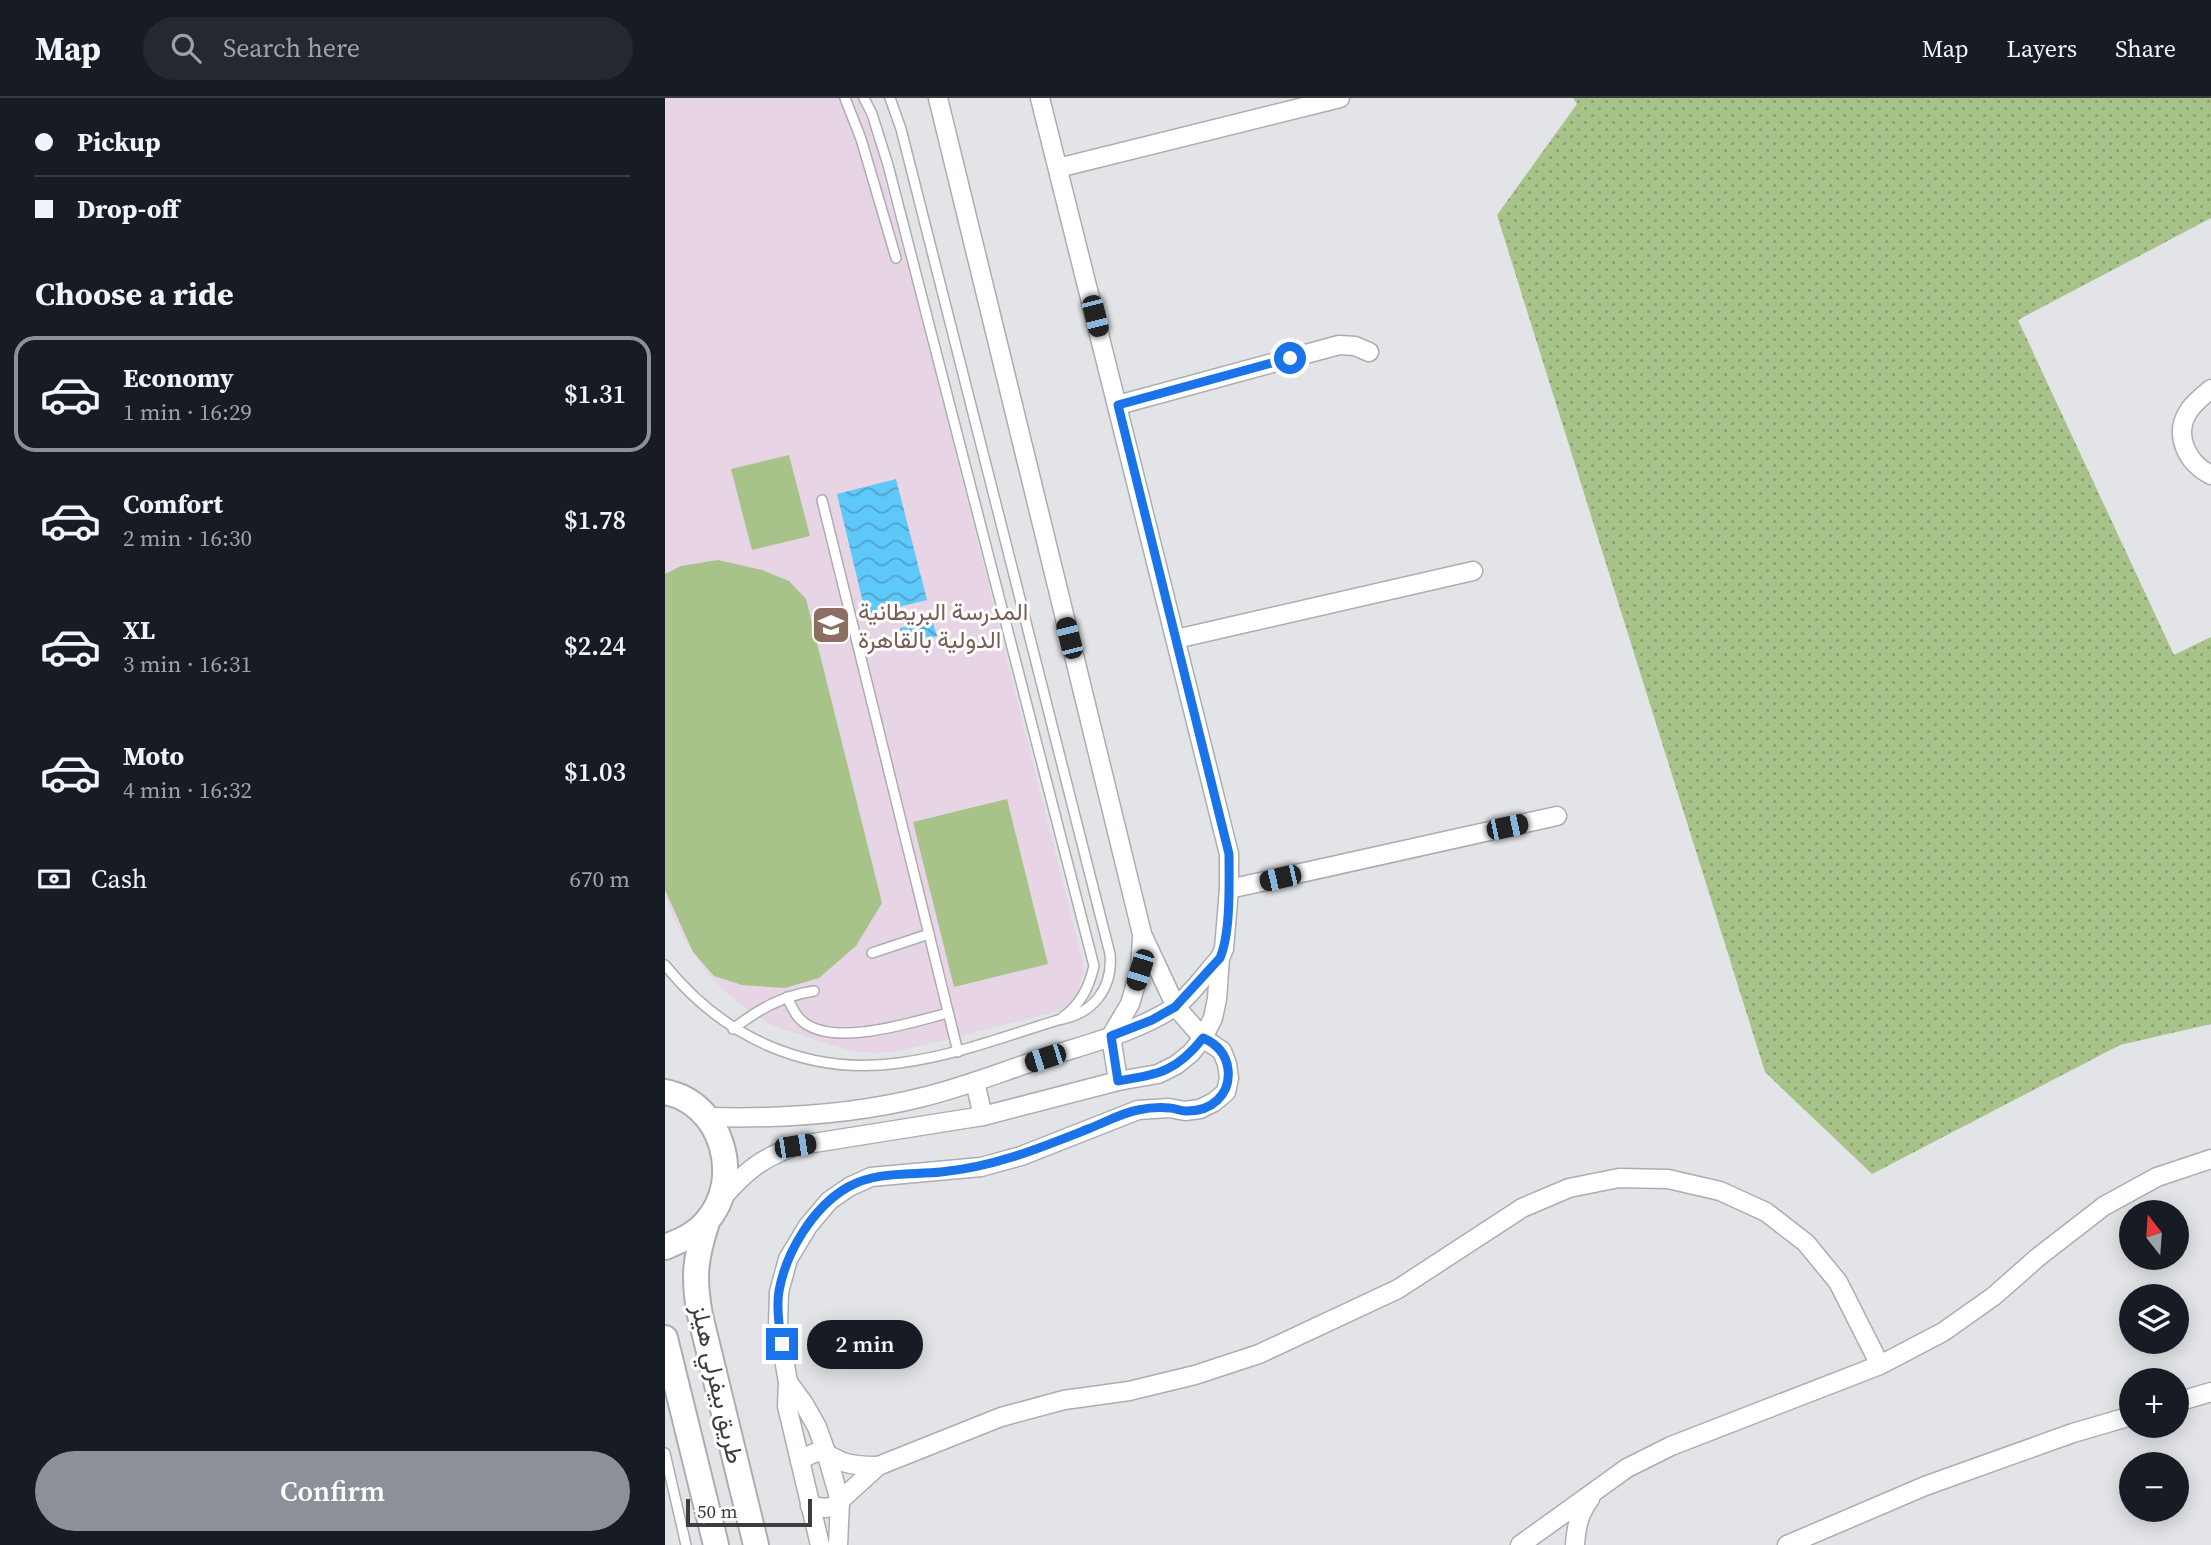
<!DOCTYPE html>
<meta charset="utf-8">
<style>
:root{--surface:#171b24;--page:#242831;--text:#f1f3f6;--muted:#9ea1a6;--line:#363941;--accent:#8c9099}
body{margin:0;font-family:"Source Serif 4",Vazirmatn,serif;background:var(--page);color:var(--text);height:100vh;display:flex;flex-direction:column;font-size:26px;white-space:nowrap}
*{box-sizing:border-box;margin:0}
p{font-size:23px;color:var(--muted)}
.icon{flex:none;width:38px;height:38px;fill:none;stroke:currentColor;stroke-width:2;stroke-linecap:round;stroke-linejoin:round}
.map{position:relative;flex:1;overflow:hidden}
.sheet{display:flex;flex-direction:column;background:var(--surface);width:665px}
.sheet>*{flex:none}
.hud{display:grid;align-content:center;height:154px;padding:0 35px;background:var(--surface)}
.needle{width:46px;rotate:343deg}
.fabs{position:absolute;left:1454px;top:1102px;display:grid;gap:14px}
.fabs a{display:grid;place-items:center;width:70px;height:70px;border-radius:50%;background:var(--surface);box-shadow:0 4px 18px #0003;font-size:35px}
.scale{position:absolute;left:21px;bottom:18px;width:126px;box-sizing:border-box;padding-left:7px;border:4px solid #3c3d3e;border-top:0;font-size:19px;line-height:24px;white-space:nowrap;color:#3c3d3e;-webkit-text-stroke:5px #fff;paint-order:stroke}
.end{position:absolute;width:32px;height:32px;margin:-16px;border:9px solid #1a73e8;background:#fff;box-shadow:0 0 0 4px #fff}
.from{border-radius:50%}
.bubble{position:absolute;height:49px;border-radius:24px;background:var(--surface);box-shadow:0 4px 18px #0003;font-size:23px;font-weight:600;line-height:49px;text-align:center}
.car{position:absolute;width:21px;height:42px;margin:-21px -10px;border-radius:9px;box-shadow:0 0 5px 2px #0007;background:linear-gradient(#222 24%,#8ab4d8 0 40%,#222 0 76%,#8ab4d8 0 86%,#222 0)}
.hud b{display:flex;align-items:center;gap:24px;height:66px;font-size:26px}
.hud b+b{border-top:2px solid var(--line)}
.hud i{width:18px;height:18px;background:var(--text)}
ul{padding:0;list-style:none}
li{display:flex;align-items:center;gap:21px;height:116px;margin:0 14px 10px;padding:0 21px;border:4px solid transparent;border-radius:21px}
li div{flex:1}
li b{display:block;font-size:26px}
li em{font-style:normal;font-weight:600}
li.current{border-color:var(--accent)}
li>.icon{width:63px;height:63px;stroke-width:1.5}
h2{padding:0 35px;font-size:32px;line-height:84px}
.pay{display:flex;align-items:center;gap:18px;height:77px;padding:0 35px;font-size:26px}
.pay p{margin-inline-start:auto}
.button{display:flex;gap:14px;margin-top:auto;padding:14px 35px}
.button a{flex:1;height:80px;border-radius:42px;background:var(--accent);color:#fff;font-size:28px;font-weight:600;line-height:80px;text-align:center}
header{display:flex;align-items:center;gap:42px;box-sizing:border-box;height:98px;padding:0 35px;background:var(--surface);border-bottom:2px solid var(--line)}
header strong{font-size:33px}
nav{display:flex;gap:38px;margin-inline-start:auto;font-size:24px}
.search{width:490px;height:63px;background:var(--page);display:flex;align-items:center;gap:18px;box-sizing:border-box;padding:0 24px;border-radius:38px;color:var(--muted);font-size:26px}
main{display:flex;flex:1;min-height:0}
.map>svg:first-child{display:block}
</style>
<header>
<strong>Map</strong>
<div class="search"><svg class="icon" aria-label="search" viewBox="0 0 24 24"><circle cx="10" cy="10" r="6"/><path d="M15 15l6 6"/></svg>Search here</div>
<nav><a>Map</a><a>Layers</a><a>Share</a></nav>
</header>
<main>
<section class="sheet">
<div class="hud">
<b><i class="from"></i>Pickup</b>
<b><i></i>Drop-off</b>
</div>
<h2>Choose a ride</h2>
<ul>
<li class="current"><svg class="icon" aria-label="car" viewBox="0 0 24 24"><path d="M5 17H2v-5l4-1 3-4h7l3 4 3 1v5h-3M9 17h6M6 11h13"/><circle cx="7" cy="17" r="2"/><circle cx="17" cy="17" r="2"/></svg><div><b>Economy</b><p>1 min · 16:29</p></div><em>$1.31</em></li>
<li><svg class="icon" aria-label="car" viewBox="0 0 24 24"><path d="M5 17H2v-5l4-1 3-4h7l3 4 3 1v5h-3M9 17h6M6 11h13"/><circle cx="7" cy="17" r="2"/><circle cx="17" cy="17" r="2"/></svg><div><b>Comfort</b><p>2 min · 16:30</p></div><em>$1.78</em></li>
<li><svg class="icon" aria-label="car" viewBox="0 0 24 24"><path d="M5 17H2v-5l4-1 3-4h7l3 4 3 1v5h-3M9 17h6M6 11h13"/><circle cx="7" cy="17" r="2"/><circle cx="17" cy="17" r="2"/></svg><div><b>XL</b><p>3 min · 16:31</p></div><em>$2.24</em></li>
<li><svg class="icon" aria-label="car" viewBox="0 0 24 24"><path d="M5 17H2v-5l4-1 3-4h7l3 4 3 1v5h-3M9 17h6M6 11h13"/><circle cx="7" cy="17" r="2"/><circle cx="17" cy="17" r="2"/></svg><div><b>Moto</b><p>4 min · 16:32</p></div><em>$1.03</em></li>
</ul>
<div class="pay"><svg class="icon" aria-label="cash" viewBox="0 0 24 24"><path d="M3 7h18v10H3z"/><circle cx="12" cy="12" r="2"/></svg>Cash<p>670 m</p></div>
<div class="button"><a>Confirm</a></div>
</section>
<div class="map">
<svg width="1546" height="1447" viewBox="0 0 1546 1447">
<defs>
<pattern id="grass-dots" width="8" height="8" patternUnits="userSpaceOnUse" patternTransform="scale(1.75)"><rect width="8" height="8" fill="#a8c38a"/><path d="M2 2h.1M6 6h.1" fill="none" stroke="#8aa072" stroke-width="1.8" stroke-linecap="round"/></pattern>
<pattern id="water-waves" width="16" height="10" patternUnits="userSpaceOnUse" patternTransform="scale(1.75)"><rect width="16" height="10" fill="#5dc8f9"/><path d="M0 5q4-4 8 0t8 0" fill="none" stroke="#4ea4cb"/></pattern>
</defs>
<rect width="100%" height="100%" fill="#e2e4e7"/>
<path fill="#e7d4e4" d="M0,0H193L196,7L208,39L258,226L418,864L419,873L412,896L397,912L235,953L208,955L183,952L106,927L88,916L55,889L41,873L17,837L6,815L0,794Z"/>
<path fill="url(#grass-dots)" d="M908,0H1546V120L1353,222L1509,557L1546,539V926L1455,947L1207,1076L1100,974L832,117L912,6Z"/>
<g fill="#a8c38a">
<path d="M124,357L145,438L87,452L66,371Z"/>
<path d="M53,462L97,472L124,483L141,501L217,805L191,848L154,880L120,890L77,887L49,878L28,854L0,792V476L16,468Z"/>
<path d="M342,701L383,866L289,889L248,724Z"/>
</g>
<g fill="url(#water-waves)">
<path d="M231,381L262,502L201,517L172,396Z"/>
<path d="M267,522L272,538L239,546L235,530Z"/>
</g>
<g fill="none" stroke-linecap="round" stroke-linejoin="round">
<g stroke="#abaeb1" stroke-width="12">
<g id="lane">
<path d="M180,0L196,41L231,160"/>
<path d="M199,0L207,16L223,67L429,868C424,889 416,906 398,919"/>
<path d="M157,402L293,954"/>
<path d="M207,855L264,836"/>
<path d="M0,867C58,939 141,978 234,965C289,958 341,938 393,922C428,916 448,891 445,856L236,31L225,0"/>
<path d="M122,899C126,907 129,916 136,922C167,951 247,924 283,915"/>
<path d="M68,931C94,911 117,898 149,893"/>
<path d="M0,1355L21,1447"/>
</g>
</g>
<g stroke="#abaeb1" stroke-width="21">
<g id="street">
<path d="M393,70L675,0"/>
<path d="M1546,291C1539,297 1531,303 1525,311C1507,336 1522,365 1546,377"/>
<path d="M453,307L674,247L690,248L704,254"/>
<path d="M511,541L808,473"/>
<path d="M564,791L892,718"/>
<path d="M453,983L446,938L465,906L475,872L477,840"/>
<path d="M310,984L318,1018"/>
<path d="M42,1019C115,1021 187,1017 258,999C299,989 339,973 379,960C422,946 469,935 508,910C524,900 541,875 555,860"/>
<path d="M57,1100C81,1073 95,1061 130,1048L318,1018L453,983L493,976L511,967L526,955L538,940L548,920L552,901L555,860L559,851L564,791V756L375,0"/>
<path d="M123,1284L139,1306L152,1329L161,1354L175,1403L173,1447"/>
<path d="M1512,1304L1546,1294"/>
<path d="M135,1363C157,1347 158,1356 178,1364C189,1368 201,1368 213,1368"/>
<path d="M145,1408L161,1410L169,1408L213,1368L336,1319L399,1302L464,1293L530,1277L594,1256L733,1191L857,1110L904,1090L954,1080L1003,1081L1055,1093L1101,1114L1141,1145L1173,1184L1215,1267"/>
<path d="M155,1447L122,1308L123,1284L113,1227L114,1194L123,1161L143,1128L164,1103L184,1089L206,1079L316,1069L356,1058L473,1012L504,1010L520,1013L535,1011L549,1004L561,994L564,980L562,966L557,953L538,940L511,909L477,836L273,0"/>
<path d="M855,1447L962,1370L1006,1348L1215,1267L1278,1234L1329,1198L1372,1160L1439,1108L1492,1079L1546,1061"/>
<path d="M910,1447C911,1430 914,1415 925,1401"/>
<path d="M1122,1447L1260,1388L1408,1335L1466,1318"/>
</g>
</g>
<g stroke="#abaeb1" stroke-width="28">
<g id="secondary">
<path d="M0,994C58,1005 79,1082 41,1124C30,1137 15,1143 0,1149"/>
<path d="M42,1124C30,1161 28,1179 35,1217L91,1447"/>
<path d="M0,1240L51,1447"/>
</g>
</g>
<use href="#lane" stroke="#fff" stroke-width="9"/>
<use href="#street" stroke="#fff" stroke-width="18"/>
<use href="#secondary" stroke="#fff" stroke-width="24"/>
</g>
<g fill="none" stroke-linecap="round" stroke-linejoin="round">
<path stroke="#1a73e8" stroke-width="9" d="M117,1246C114,1229 111,1210 114,1193C121,1154 148,1109 183,1089C211,1073 245,1077 276,1074C329,1069 375,1050 423,1031C439,1025 456,1015 473,1012C482,1010 495,1009 505,1010C510,1010 515,1013 520,1013C546,1014 566,997 563,971C561,955 552,946 538,940C511,974 494,976 453,983L446,938L487,922L510,909L555,860C566,834 564,785 564,756L453,307L625,260"/>
</g>
<defs>
<g id="university-square" transform="scale(2.0125)"><rect x="-9" y="-9" width="18" height="18" rx="4" fill="#8d6e63" stroke="#fff"/><path d="M0-5L7-2L0 1L-7-2ZM-4 1L0 2.5L4 1V4Q0 6-4 4Z" fill="#fff"/></g>
</defs>
<g fill-rule="evenodd">
<use href="#university-square" x="166" y="527"/>
</g>
<g text-anchor="middle" dominant-baseline="central" stroke-width="6" stroke-linejoin="round" paint-order="stroke">
<g font-size="24" fill="#785e54" stroke="#fff" text-anchor="start">
<text x="193" y="513">المدرسة البريطانية<tspan x="193" dy="28">الدولية بالقاهرة</tspan></text>
</g>
<g font-size="24" fill="#3c3d3e" stroke="#fff">
<text transform="translate(53 1286) rotate(77)">طريق بيفرلي هيلز</text>
</g>
</g>
</svg>
<div class="fabs">
<a><svg class="needle" viewBox="-14 -14 28 28"><path d="M0-13l5 13h-10z" fill="#e53935"/><path d="M0 13l5-13h-10z" fill="#9ea1a6"/></svg></a>
<a><svg class="icon" aria-label="layers" viewBox="0 0 24 24"><path d="M12 4l9 5-9 5-9-5zM3 14l9 5 9-5"/></svg></a>
<a>+</a>
<a>−</a>
</div>
<div class="scale">50 m</div>
<i class="end from" style="left:625px;top:260px"></i>
<i class="end" style="left:117px;top:1246px"></i>
<div class="bubble" style="left:142px;top:1222px;width:116px">2 min</div>
<i class="car" style="left:430px;top:218px;rotate:166deg"></i>
<i class="car" style="left:404px;top:540px;rotate:346deg"></i>
<i class="car" style="left:842px;top:729px;rotate:78deg"></i>
<i class="car" style="left:615px;top:780px;rotate:257deg"></i>
<i class="car" style="left:475px;top:872px;rotate:197deg"></i>
<i class="car" style="left:380px;top:960px;rotate:252deg"></i>
<i class="car" style="left:130px;top:1048px;rotate:81deg"></i>
</div>
</main>
